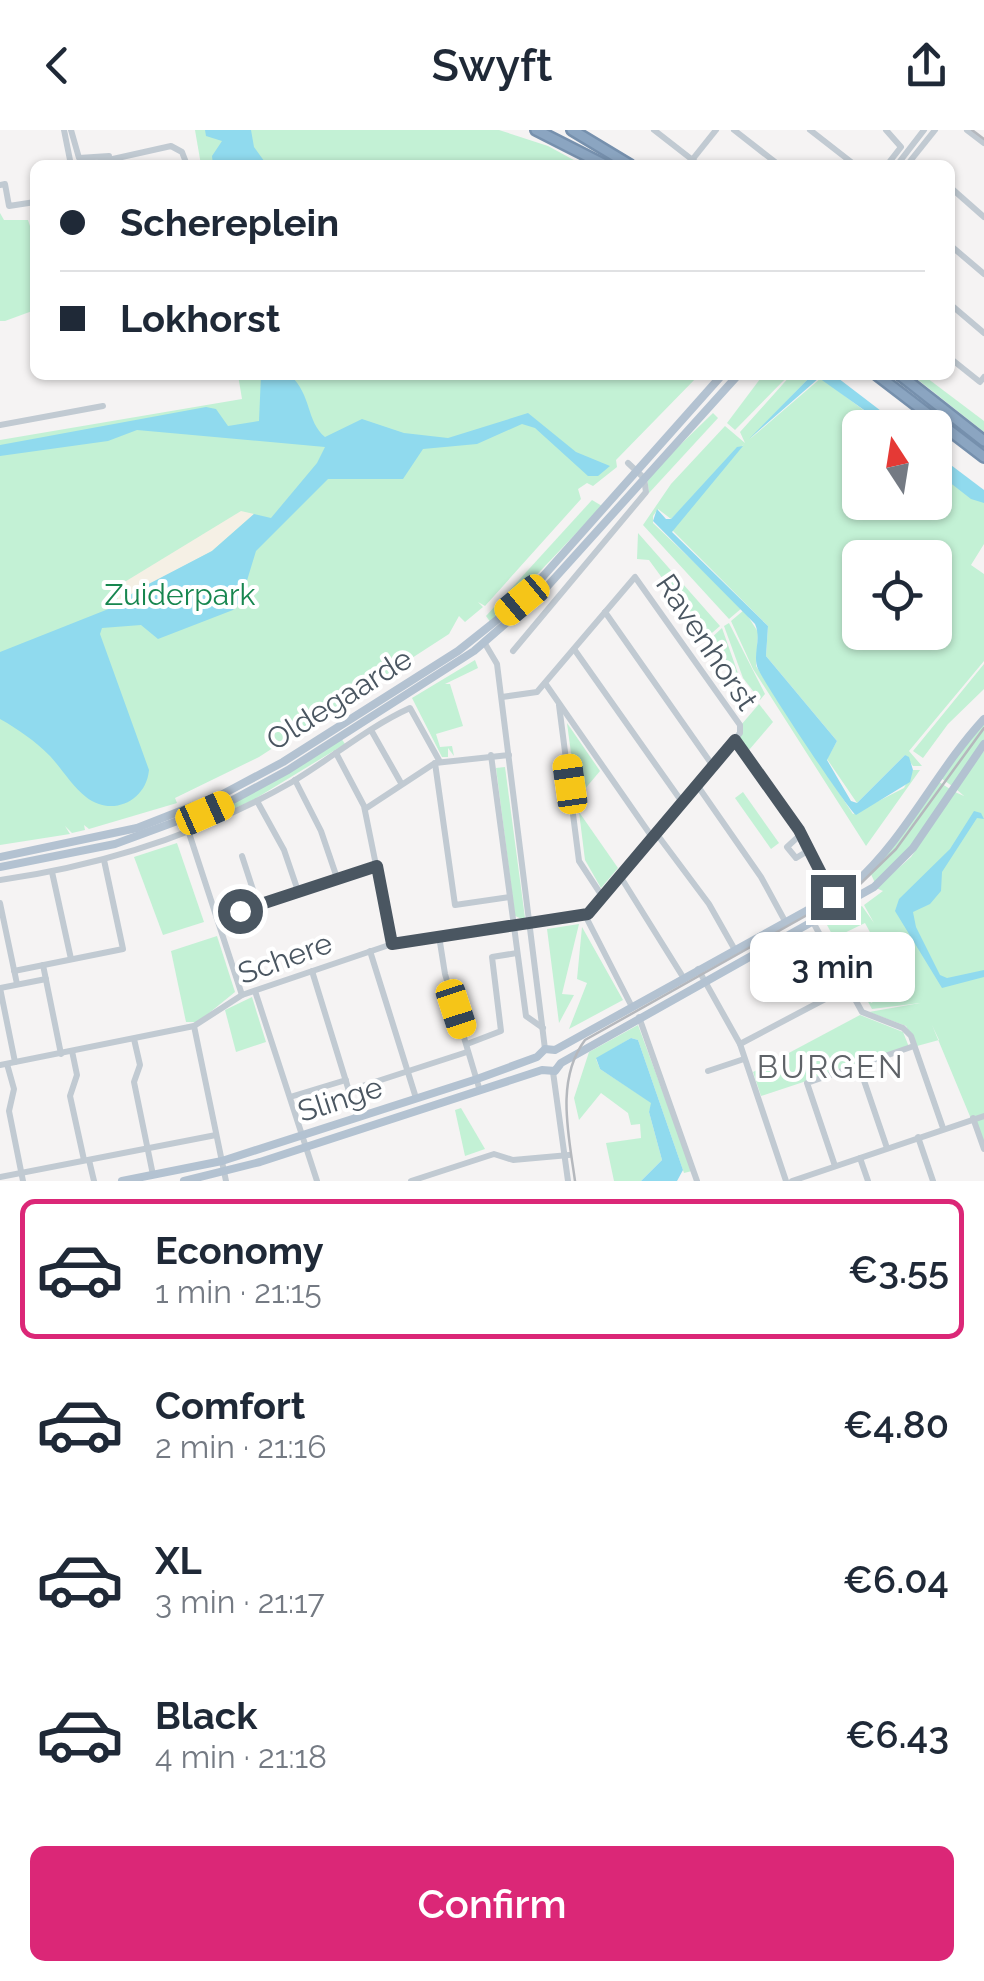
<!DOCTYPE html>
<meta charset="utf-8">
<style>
:root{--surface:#fff;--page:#f2f2f3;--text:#1f2937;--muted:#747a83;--line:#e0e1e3;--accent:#db2777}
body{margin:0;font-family:Raleway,sans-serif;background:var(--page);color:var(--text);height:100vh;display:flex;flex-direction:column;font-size:38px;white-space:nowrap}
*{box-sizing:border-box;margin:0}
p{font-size:32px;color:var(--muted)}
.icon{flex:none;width:55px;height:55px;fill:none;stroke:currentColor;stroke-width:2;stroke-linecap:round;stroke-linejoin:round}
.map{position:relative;height:1051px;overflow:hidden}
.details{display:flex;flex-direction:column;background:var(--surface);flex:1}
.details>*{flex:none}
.top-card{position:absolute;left:30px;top:30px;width:925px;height:220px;border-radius:15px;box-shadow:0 2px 8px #0004;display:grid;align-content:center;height:220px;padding:0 30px;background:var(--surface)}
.needle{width:65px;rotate:348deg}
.controls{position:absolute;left:842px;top:280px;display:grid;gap:20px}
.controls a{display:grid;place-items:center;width:110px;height:110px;border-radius:15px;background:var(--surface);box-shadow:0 2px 8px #0004;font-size:50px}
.end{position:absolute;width:45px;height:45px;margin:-22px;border:12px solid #4a5661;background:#fff;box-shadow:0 0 0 5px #fff}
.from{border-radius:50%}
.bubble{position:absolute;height:70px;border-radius:15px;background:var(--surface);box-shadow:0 2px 8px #0004;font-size:32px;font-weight:600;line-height:70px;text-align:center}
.car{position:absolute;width:30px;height:60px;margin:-30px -15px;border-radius:12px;box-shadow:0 0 8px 2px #0007;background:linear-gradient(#f5c518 24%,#345 0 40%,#f5c518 0 76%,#345 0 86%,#f5c518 0)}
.top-card b{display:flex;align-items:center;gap:35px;height:95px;font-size:38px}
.top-card b+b{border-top:2px solid var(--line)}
.top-card i{width:25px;height:25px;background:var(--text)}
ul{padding:18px 0 0;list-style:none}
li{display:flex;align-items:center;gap:30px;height:140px;margin:0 20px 15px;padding:0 10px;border:5px solid transparent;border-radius:15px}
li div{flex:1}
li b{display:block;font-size:38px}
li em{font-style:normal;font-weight:600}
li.active{border-color:var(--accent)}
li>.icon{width:90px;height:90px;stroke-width:1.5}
.button{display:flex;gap:20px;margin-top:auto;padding:20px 30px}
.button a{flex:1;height:115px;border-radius:15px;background:var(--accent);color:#fff;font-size:40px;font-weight:600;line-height:115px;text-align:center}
header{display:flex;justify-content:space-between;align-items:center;height:130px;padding:0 30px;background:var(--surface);font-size:45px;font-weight:600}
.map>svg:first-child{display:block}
</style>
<header><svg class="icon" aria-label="back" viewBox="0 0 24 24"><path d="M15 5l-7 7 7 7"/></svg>Swyft<svg class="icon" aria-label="share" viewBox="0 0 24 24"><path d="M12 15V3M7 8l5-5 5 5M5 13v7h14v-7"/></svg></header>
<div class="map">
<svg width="984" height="1051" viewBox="0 0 984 1051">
<rect width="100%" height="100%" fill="#f5f3f3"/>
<g fill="#c3f1d5" fill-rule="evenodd">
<path d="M195,0H499L548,16L583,35H201Z"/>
<path d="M0,83L4,90H28L35,111V180L5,191H0Z"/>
<path d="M238,245H699L616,330L617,337L593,356L587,353L578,359L581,369L485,476L478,472L483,477L465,492L459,486L449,504L259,627L175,668L177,673L89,699L84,695L85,700L72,703L65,696L70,704L0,715V310L242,269Z"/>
<path d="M763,245H789L735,300L727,293Z"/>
<path d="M791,245H812L750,309L821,248L886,297L860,298V372H935V341L970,367L984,366V414L971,435L984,444V531L909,621L922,636H913L905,625L857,673L827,629L837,611L766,526L768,496L671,399L744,314L671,389L658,379L653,386V393L742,478L729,489L643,395L671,354L725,296L745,313L740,302ZM860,428H935V502H860Z"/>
<path d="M912,245H923L984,291V302Z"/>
<path d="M713,283L718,288L649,363L647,347Z"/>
<path d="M592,370L602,376L491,493L486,486Z"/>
<path d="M638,403L720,496L706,508L649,430L637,429Z"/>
<path d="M744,480L758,502L756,536L853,684L904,658L913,640H920L866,716L753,539L731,491Z"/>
<path d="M729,493L765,564L760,570L743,548L724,496Z"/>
<path d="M722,498L740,549L758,572L754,577L708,511Z"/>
<path d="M475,530L478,538L445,554H450L463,596L436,604L440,617L452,616L454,626L448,618V627H442L412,568Z"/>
<path d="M984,534V559L948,594L923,628L913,621Z"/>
<path d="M759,574L773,592L749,620L739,606L741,595Z"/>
<path d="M984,591V611L952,656L938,646Z"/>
<path d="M567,593L600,641L584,660L576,661Z"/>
<path d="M341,608L345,614L253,670L192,698L189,692Z"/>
<path d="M984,621V1020L932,895L939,910L917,916L906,896L869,882L920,873L872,879L848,835L871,873L900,858L865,793L834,808L827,795L862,776L874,793L864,775L883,761L876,758L911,727L955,662L964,666L955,658Z"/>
<path d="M505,637L525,788L522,789L515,786L496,638Z"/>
<path d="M936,650L950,659L901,730L875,753L870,742Z"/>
<path d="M743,662L779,713L771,719L735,668Z"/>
<path d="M579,682L618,738L601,758L585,730Z"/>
<path d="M177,713L204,792L163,805L134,727Z"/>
<path d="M579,794L562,864L574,865L559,893L547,799Z"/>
<path d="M582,797L623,870L569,899L587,853L577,849Z"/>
<path d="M217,806L235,862L198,892H186L171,821Z"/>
<path d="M252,867L266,912L236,922L225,880Z"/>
<path d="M860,885L903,902L909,917L761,966L753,942Z"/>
<path d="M638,895L692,1041L684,1043L638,910L631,908L596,929L600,939L652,973L649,982L662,1030L641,1051H614L606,1013L641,1008L640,994L631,995L628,983L601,963L579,990L574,968L589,922Z"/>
<path d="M461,978L485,1019L465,1026L455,980Z"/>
</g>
<path fill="#f5f0e5" d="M241,381L254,384L212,421L118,471V456Z"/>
<g fill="#90daee">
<path d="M205,0H251L254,17L267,35H213L212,26L222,11L206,6Z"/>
<path d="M261,245H290C312,265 306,291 325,307L362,289L404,303L448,308L528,283L576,322L610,336L598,346H588L535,298L522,294L477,314L423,319L403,349H328L256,421L241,470L233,480L158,509L141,495L102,498L100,504L149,640C146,672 111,687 86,667C72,656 62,639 50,626C35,611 18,599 0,589V522L116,476L137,460L212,421L254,384L271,388L317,333L325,317L137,300L108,311L0,326V315L206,277L216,279L228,296L259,291Z"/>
<path d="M812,245H834L902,297H888L819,248L749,309Z"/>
<path d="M743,316L672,402L768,496L766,526L837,611L827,630L851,671L857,673L905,625L909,627L913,640L910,652L856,685C848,680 766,556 758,539C752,525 762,509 755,494L653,391L657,379L666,389H671L737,317Z"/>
<path d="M935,323L984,360V373L971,369L935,341Z"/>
<path d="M974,681L981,683L984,689L977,688L942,742L941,761L930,774L913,782L916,797L940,845L947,848L984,840V847L942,858L895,781L899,769L950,719Z"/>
<path d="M631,908L638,910L683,1040L677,1051H641L662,1030L649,982L651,973L600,939L596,928Z"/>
</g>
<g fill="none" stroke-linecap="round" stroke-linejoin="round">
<g stroke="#7690ad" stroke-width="14">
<g id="highway">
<path d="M536,0L605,35"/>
<path d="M572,0L630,35"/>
<path d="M877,245L984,327"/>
<path d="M900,245L984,311"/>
</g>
</g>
<g stroke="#c1cad2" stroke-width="6">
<path d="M64,0L71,35"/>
<path d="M71,0L79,28L109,26"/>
<path d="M654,0L699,35"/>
<path d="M734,0L779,35"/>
<path d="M810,0L855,35"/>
<path d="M886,0L901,17L887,35"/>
<path d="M967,0L984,13"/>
<path d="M692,30L716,0"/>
<path d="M86,35L171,16L182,22L187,35"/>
<path d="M897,35L924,0"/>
<path d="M907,35L935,0"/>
<path d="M0,55L5,54L9,76L35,72"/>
<path d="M950,57L984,87"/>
<path d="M950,115L984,144"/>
<path d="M950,174L984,203"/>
<path d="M950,228L980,252L984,247"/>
<path d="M0,295L103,276"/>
<path d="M605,482L713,636"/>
<path d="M484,512L497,534L545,919"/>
<path d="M574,519L682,672"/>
<path d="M513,521L646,362L644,348L628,333"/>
<path d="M545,553L652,707"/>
<path d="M559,575L579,731L602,766"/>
<path d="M371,600L401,653"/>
<path d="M735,609L799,701L833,767"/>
<path d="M336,623L364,676L392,814"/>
<path d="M491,625L526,886L543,898"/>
<path d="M435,633L455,775L510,767"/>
<path d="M295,650L321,701L337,748"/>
<path d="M697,655L761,747L786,793"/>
<path d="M257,671L284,720L298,761"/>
<path d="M365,679L435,633L509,625"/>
<path d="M189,703L242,865"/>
<path d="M656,703L709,774L735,820"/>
<path d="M799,706L806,722L796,728L787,717Z"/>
<path d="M242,726L258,775"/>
<path d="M52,742L71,829"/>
<path d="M620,746L683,847"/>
<path d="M0,750C104,735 201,704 292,652C332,628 368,597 410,578L440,632"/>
<path d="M0,773L17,854"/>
<path d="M807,781L862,882L903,898L911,906L943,998"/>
<path d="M585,785L631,875"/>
<path d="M218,789L377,736"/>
<path d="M439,806L445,844L480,961"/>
<path d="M370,821L416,968"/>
<path d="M43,835L61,924"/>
<path d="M698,839L740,914L786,1051"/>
<path d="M14,841L123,819L104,730"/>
<path d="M312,841L357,987"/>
<path d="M0,858L15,932"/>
<path d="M0,858L46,849"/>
<path d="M255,861L317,1051"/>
<path d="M639,887L697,1051"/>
<path d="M194,896L226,1051"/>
<path d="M134,909L140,935L134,952L153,1045"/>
<path d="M467,914L501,901L492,827L517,823"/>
<path d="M740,914L848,857"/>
<path d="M72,921L77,945L70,966L84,1030"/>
<path d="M7,934L14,959L9,981L23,1051"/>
<path d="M0,935L194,896L242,865L392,814L589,784L740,603V595L635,447L537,562L502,567"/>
<path d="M859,936L887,1018"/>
<path d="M708,941L744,929"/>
<path d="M553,942L568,1051"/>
<path d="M350,960L467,922"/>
<path d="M290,967L346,950"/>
<path d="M973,988L984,1019"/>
<path d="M918,1007L933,1051"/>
<path d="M860,1028L868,1051"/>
<path d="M89,1030L94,1051"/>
<path d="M835,1036L807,953L914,916"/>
<path d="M0,1047L216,1005"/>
<path d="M411,1051L494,1024L513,1030L569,1025"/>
<path d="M792,1051L984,986"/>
</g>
<g stroke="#b3c2d1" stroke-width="8">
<path d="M0,727L137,698L221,665L283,632L458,521L522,470L722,245"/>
<path d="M0,737L115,714L229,672L288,640L474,521L544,460L738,245"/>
<path d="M122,1051L222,1031L477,949L537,927L545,919L555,920L853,755C906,708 936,641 984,589"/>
<path d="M184,1051L260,1032L542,940L555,941L561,933L874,757L913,718L984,614"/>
</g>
<use href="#highway" stroke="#8ba5c1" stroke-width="9"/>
<g stroke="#b5b8bd" stroke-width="2.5">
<path d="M972,0L984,9"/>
<path d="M575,1051C569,1006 555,950 585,910L857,757L896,719L984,598"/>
</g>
</g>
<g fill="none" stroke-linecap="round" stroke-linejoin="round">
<path stroke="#4a5661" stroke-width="12" d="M240,781L377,736L392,814L588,784L735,610L799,700L833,767"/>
</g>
<g text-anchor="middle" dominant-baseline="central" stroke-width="8" stroke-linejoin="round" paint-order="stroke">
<g font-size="30" fill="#17864f" stroke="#fff">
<text x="180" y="464">Zuiderpark</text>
</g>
<g font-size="30" fill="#4a5661" stroke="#fff">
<text transform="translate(707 512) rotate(56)">Ravenhorst</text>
<text transform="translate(339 569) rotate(-32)">Oldegaarde</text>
<text transform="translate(285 828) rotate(-20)">Schere</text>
<text transform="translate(340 969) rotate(-18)">Slinge</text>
</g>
<g font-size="32" letter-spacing="2.5" fill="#5f6368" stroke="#fff">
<text x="831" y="936">BURGEN</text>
</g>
</g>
</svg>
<div class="controls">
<a><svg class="needle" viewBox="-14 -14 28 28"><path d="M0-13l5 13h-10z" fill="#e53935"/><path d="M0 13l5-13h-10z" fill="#747a83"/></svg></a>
<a><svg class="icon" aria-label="locate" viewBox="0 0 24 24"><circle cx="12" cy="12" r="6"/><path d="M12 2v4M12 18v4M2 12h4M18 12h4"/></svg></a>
</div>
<i class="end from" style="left:240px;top:781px"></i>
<i class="end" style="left:833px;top:767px"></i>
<div class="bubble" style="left:750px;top:802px;width:165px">3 min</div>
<i class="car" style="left:522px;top:470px;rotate:230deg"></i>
<i class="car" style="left:570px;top:654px;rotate:352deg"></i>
<i class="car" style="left:205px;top:683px;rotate:66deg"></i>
<i class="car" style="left:456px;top:879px;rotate:162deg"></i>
<div class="top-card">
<b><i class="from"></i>Schereplein</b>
<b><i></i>Lokhorst</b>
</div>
</div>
<section class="details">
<ul>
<li class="active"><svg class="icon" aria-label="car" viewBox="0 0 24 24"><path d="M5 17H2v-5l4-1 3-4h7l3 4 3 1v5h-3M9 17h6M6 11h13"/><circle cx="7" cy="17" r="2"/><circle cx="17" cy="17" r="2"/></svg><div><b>Economy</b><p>1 min · 21:15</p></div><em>€3.55</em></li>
<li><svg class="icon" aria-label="car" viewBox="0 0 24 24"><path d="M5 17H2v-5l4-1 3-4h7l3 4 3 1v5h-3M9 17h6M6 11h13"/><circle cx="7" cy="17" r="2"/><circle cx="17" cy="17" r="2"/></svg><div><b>Comfort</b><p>2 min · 21:16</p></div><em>€4.80</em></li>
<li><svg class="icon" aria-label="car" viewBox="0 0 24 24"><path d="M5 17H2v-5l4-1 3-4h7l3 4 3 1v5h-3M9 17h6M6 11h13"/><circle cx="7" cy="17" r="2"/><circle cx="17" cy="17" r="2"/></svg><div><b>XL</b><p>3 min · 21:17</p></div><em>€6.04</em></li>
<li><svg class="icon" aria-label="car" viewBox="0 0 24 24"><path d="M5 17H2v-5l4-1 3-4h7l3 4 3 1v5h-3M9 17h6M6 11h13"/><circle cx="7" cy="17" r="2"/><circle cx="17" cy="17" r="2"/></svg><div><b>Black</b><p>4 min · 21:18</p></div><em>€6.43</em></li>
</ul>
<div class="button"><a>Confirm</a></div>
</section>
